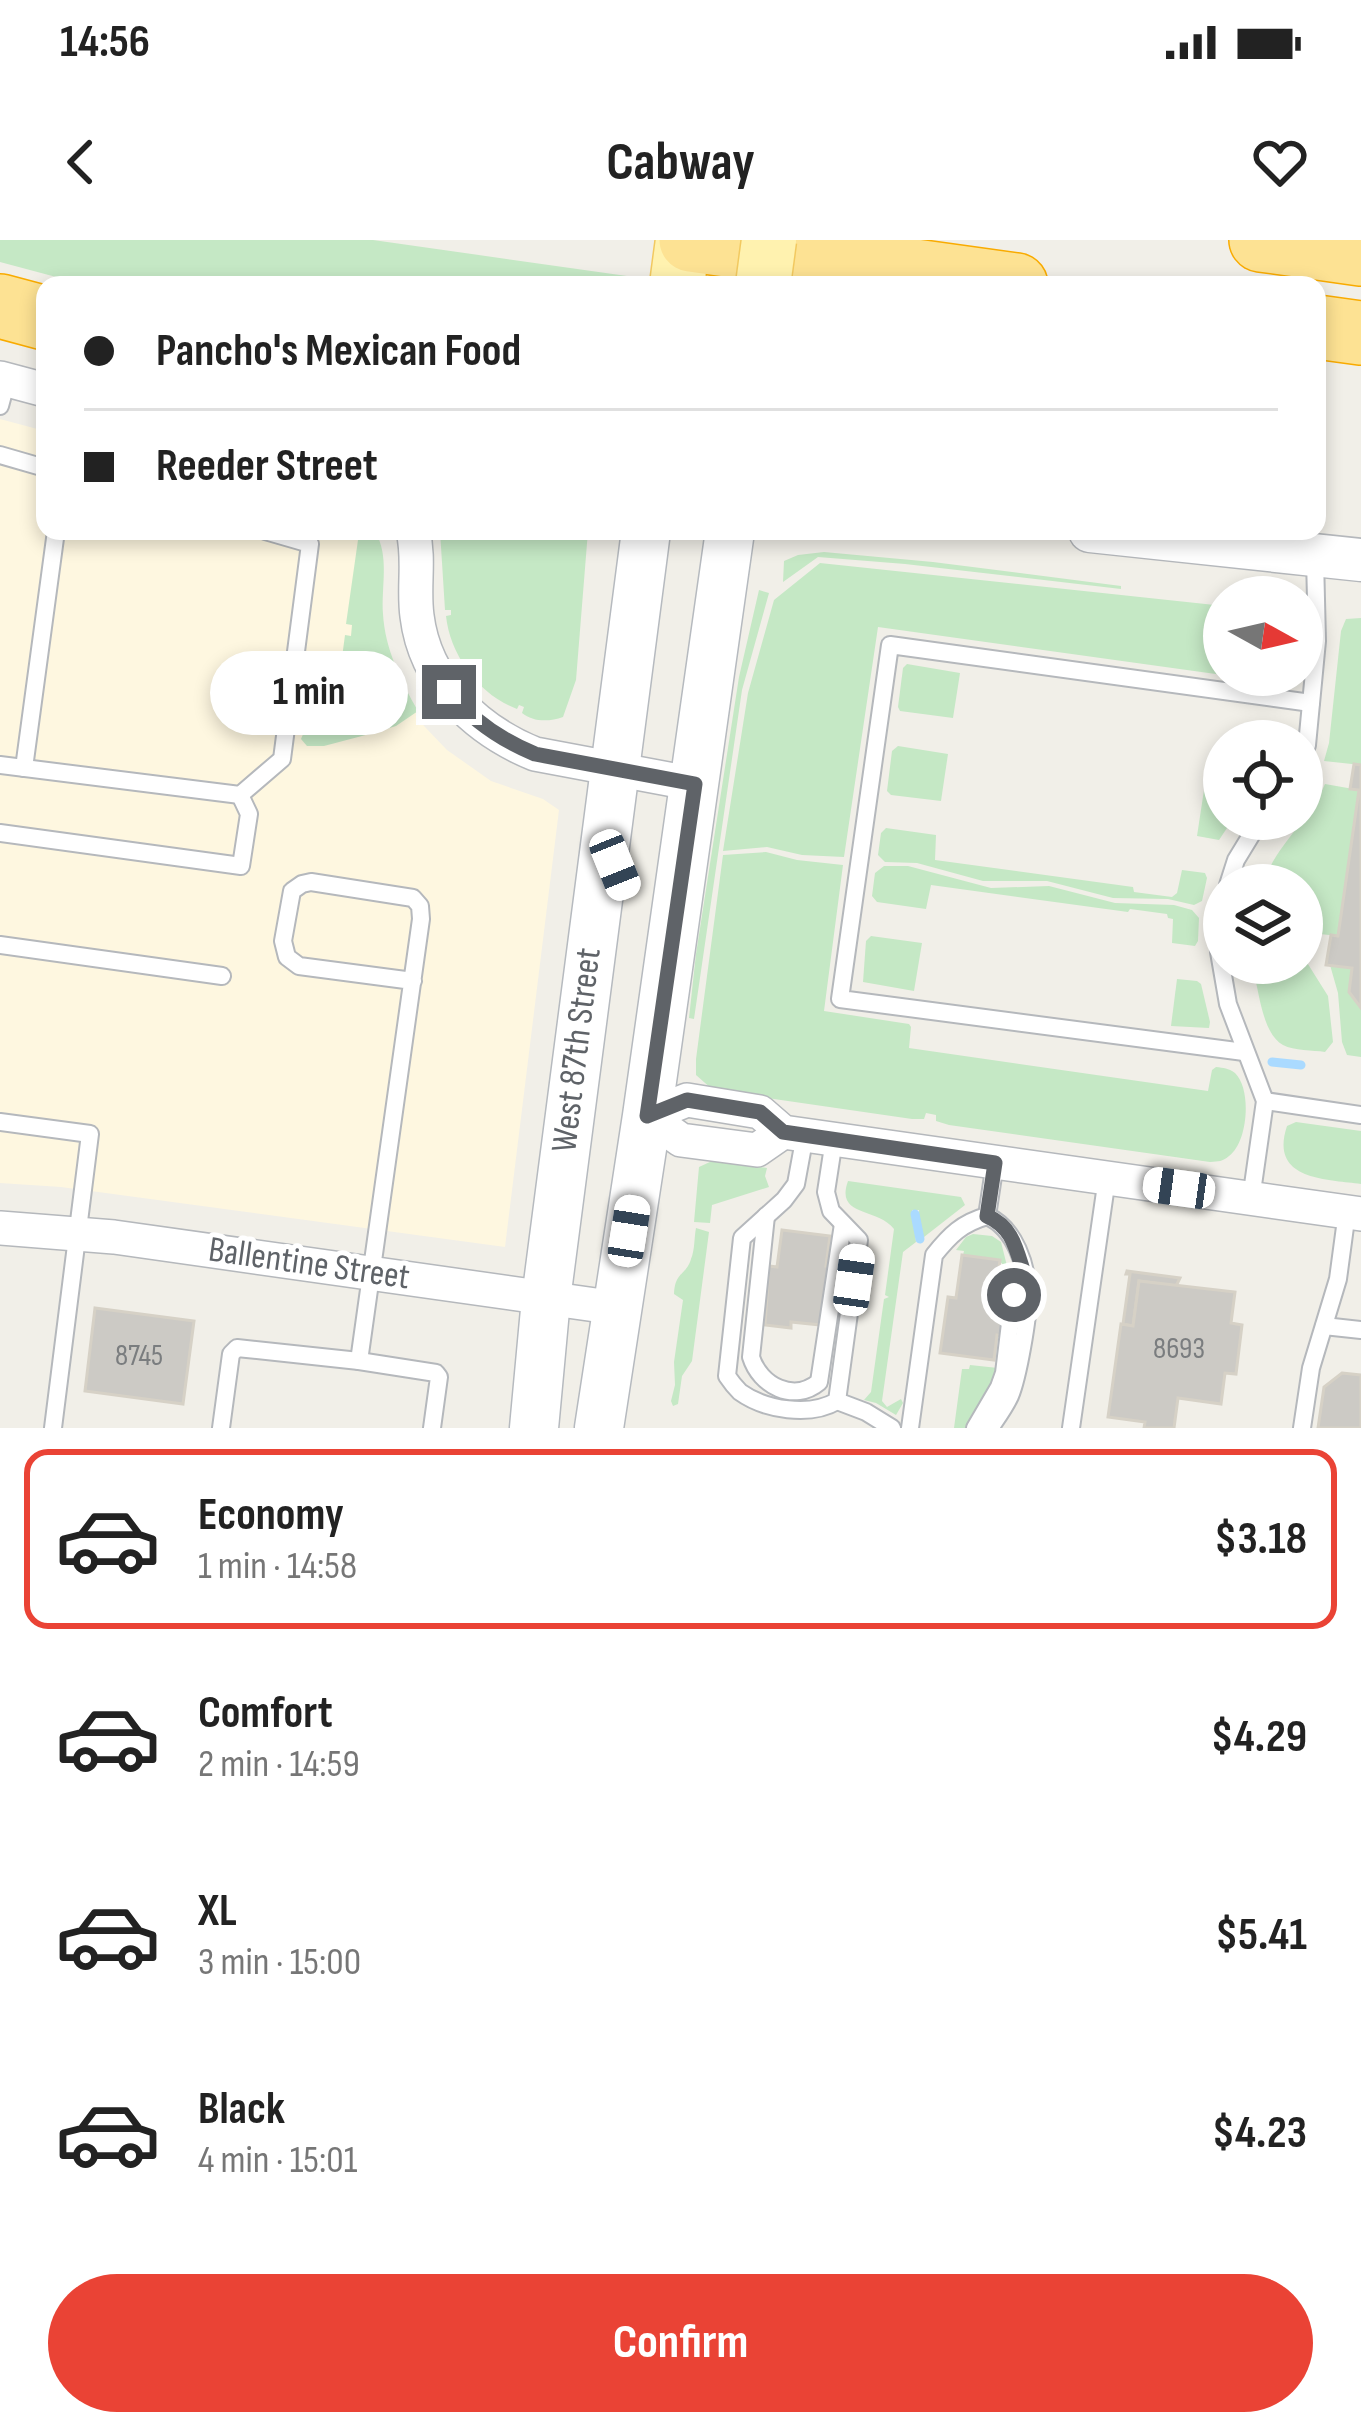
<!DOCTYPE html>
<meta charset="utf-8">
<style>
:root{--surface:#fff;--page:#f2f2f2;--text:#222;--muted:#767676;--line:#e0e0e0;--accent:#ea4335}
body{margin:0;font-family:"Sofia Sans Condensed",sans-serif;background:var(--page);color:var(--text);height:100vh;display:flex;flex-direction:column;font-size:45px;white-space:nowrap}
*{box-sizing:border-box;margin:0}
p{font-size:39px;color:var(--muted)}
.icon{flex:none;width:66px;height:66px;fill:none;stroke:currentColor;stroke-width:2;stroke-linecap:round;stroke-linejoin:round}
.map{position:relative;height:1188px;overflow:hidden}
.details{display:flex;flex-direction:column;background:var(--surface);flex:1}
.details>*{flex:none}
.banner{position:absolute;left:36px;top:36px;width:1290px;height:264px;border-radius:24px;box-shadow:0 6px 18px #0003;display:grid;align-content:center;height:264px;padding:0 48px;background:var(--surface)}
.needle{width:78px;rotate:98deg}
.fabs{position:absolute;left:1203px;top:336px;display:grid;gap:24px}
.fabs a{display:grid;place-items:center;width:120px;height:120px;border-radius:50%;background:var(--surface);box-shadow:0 6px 18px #0003;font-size:60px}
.end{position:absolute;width:54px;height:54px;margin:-27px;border:15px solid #5f6368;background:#fff;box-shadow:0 0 0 6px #fff}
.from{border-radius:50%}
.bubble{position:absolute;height:84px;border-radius:42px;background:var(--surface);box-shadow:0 6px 18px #0003;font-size:39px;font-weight:700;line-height:84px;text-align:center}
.car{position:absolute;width:36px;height:72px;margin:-36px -18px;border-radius:15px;box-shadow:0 0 9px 3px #0007;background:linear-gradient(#fff 24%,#345 0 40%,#fff 0 76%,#345 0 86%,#fff 0)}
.banner b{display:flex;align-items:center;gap:42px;height:114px;font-size:45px}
.banner b+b{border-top:3px solid var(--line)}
.banner i{width:30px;height:30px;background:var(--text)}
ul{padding:21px 0 0;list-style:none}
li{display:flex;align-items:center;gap:36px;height:180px;margin:0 24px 18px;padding:0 24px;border:6px solid transparent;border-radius:24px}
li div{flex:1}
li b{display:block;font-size:45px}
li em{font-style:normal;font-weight:700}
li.current{border-color:var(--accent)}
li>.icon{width:108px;height:108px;stroke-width:1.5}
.action{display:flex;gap:24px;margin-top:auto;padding:24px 48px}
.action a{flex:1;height:138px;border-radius:72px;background:var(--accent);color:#fff;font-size:48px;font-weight:700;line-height:138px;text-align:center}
.status{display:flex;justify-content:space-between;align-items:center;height:84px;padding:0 60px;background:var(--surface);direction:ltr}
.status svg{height:33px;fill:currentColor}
header{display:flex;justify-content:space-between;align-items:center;height:156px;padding:0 48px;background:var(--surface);font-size:54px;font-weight:700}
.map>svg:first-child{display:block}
</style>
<div class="status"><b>14:56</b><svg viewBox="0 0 49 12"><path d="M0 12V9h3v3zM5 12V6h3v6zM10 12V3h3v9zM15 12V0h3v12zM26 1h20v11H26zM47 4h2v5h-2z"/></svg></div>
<header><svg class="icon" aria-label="back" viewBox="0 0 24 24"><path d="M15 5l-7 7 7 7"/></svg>Cabway<svg class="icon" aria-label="heart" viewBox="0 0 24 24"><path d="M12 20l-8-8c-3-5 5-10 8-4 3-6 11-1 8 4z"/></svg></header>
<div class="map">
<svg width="1361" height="1188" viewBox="0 0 1361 1188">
<rect width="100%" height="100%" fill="#f1efe8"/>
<path fill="#fef7e0" d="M0,179L45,191V291H371L383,398L411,465L424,486L447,510L491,541L543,559L559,570L505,1007L61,947L0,943Z"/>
<g fill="#c5e8c5">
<path d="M0,0H373L634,37L633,45H86L0,22Z"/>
<path d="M354,291H375C390,317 381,346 383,374C385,409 401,441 418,471L396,486L383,490L380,484L375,486L377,492L324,506H307L301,499L304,492L332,493L345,395L351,396L352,385L346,384L359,293Z"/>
<path d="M440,291H588L576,440L563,477C549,482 533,482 522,473L524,467L519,465L517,469C479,455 450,415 446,376L451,375V370H445Z"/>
<path d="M824,312L933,322L1121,346V349L905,324L818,317L783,342L784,321L798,315Z"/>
<path d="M820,323L1224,366V435H1283L1277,440L1266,441L878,387L844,617L802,615L767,607L723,611L748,453L774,360Z"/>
<path d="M759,350L769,353L742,450L694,779L689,778L696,714L739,437Z"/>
<path d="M1361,378V525L1324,521L1329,503L1341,391L1346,379Z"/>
<path d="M907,424L960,433L953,478L900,471L898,467L903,428Z"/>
<path d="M898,506L948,514L941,561L891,555L887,551L892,511Z"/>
<path d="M1325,544L1359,550L1338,696L1302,692V645H1262C1276,605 1309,581 1325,544Z"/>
<path d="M1204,550L1224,552V579H1233L1219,600L1197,596Z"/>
<path d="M886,588L936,595L935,620L1133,647L1134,652L1172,657L1177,653L1182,630L1205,633L1207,638L1202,661L1194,665L1168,659L1113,658L1047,641H983L917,623L885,622L878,615L881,593Z"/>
<path d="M766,612L797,620L843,625L824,771L909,784L911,787L909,808L1208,851L1212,830L1216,827C1224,828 1228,828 1235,833C1252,849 1248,903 1229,916C1222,922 1219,921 1210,922L949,885L936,881V875L926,873L924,879H912L713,850L696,835V819L723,615Z"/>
<path d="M884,626H908L991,648L1049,646L1115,663L1174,665L1192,670L1199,678L1198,701L1195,706L1172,703L1173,679L1168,678L1167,674L1130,669L1128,672L931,645L926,669L877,662L872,656L875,633Z"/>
<path d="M871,696L922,703L914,751L863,742L866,701Z"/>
<path d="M1302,720L1306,721L1328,756L1333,802L1325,812C1313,810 1294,811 1283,805C1264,795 1260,758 1255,738L1271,723H1302Z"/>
<path d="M1330,725L1352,728L1349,752L1361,768V817L1347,815L1342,802L1338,753Z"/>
<path d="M1177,739L1197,741L1201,744L1210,782L1209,788L1171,786Z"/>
<path d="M1296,882L1361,891V944C1325,939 1269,940 1287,886Z"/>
<path d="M712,921L767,928L765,936L769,947L712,965L710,983L694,982L699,927Z"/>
<path d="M848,941L961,957L965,965L924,997L919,988V970H912L916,1002L903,1012L882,1161L887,1167L901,1159L903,1163L896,1175L876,1163L864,1160L871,1152L884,1059L889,1057L885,1055L894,989C876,967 835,977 848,941Z"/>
<path d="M696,988L709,992L692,1121L682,1136L678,1164L673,1166L671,1161L675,1145L674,1122L683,1060L674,1054C675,1031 686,1036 691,1019C695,1009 694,998 696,988Z"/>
<path d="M973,994L992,996L1001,1002L1007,1026L1008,1057L1000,1056L1004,1026L999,1020L963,1015L964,1011L956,1010L966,997Z"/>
<path d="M970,1125L998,1128L991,1149L967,1188H954L962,1129H969Z"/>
</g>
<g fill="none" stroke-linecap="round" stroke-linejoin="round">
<g stroke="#aadaff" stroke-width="9">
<path d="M1272,822L1301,825"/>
<path d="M915,974L920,999"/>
</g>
</g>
<g fill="#cccac5" stroke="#d6d1c6" stroke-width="3">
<path d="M1354,524L1361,525V768L1349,752L1352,728L1326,725L1331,695L1338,696L1359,550L1350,549Z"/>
<path d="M782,990L830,996L826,1026H829L821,1085L791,1082V1088L765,1085L769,1026L777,1027Z"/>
<path d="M962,1015L1000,1020L994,1063L1001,1064L999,1080L1005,1081L1003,1096L997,1095L994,1120L940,1113L948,1057L956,1058Z"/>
<path d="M1127,1031L1180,1038L1176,1046L1139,1041L1133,1086L1123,1084L1130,1034H1126Z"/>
<path d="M1139,1041L1235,1052L1231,1083L1242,1085L1236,1134L1225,1133L1221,1164L1178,1158L1174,1188H1144L1145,1182L1108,1177L1121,1084L1133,1086Z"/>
<path d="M95,1068L194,1081L183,1164L85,1151Z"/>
<path d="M1342,1133L1361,1135V1188H1318L1324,1147Z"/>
</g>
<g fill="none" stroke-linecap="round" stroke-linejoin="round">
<g stroke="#b5b8bc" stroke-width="20">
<g id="service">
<path d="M0,166L7,140"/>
<path d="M0,215L45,228"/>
<path d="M1302,520L1307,505L1317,401L1315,318"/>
<path d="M0,525L240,555L282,519L310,304L265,291"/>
<path d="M24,528L56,291"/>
<path d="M0,593L241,626L249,574L240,555"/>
<path d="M1228,645L1236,620L1261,579"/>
<path d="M1224,656L1219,688V712L1228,764L1265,861L1251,959"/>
<path d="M0,705L222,736"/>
<path d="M1244,812L840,759L890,405L1311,463"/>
<path d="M1265,861L1361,875"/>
<path d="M0,882L90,894L53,1188"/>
<path d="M805,895L796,944L784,960L742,998L727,1136C729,1139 737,1149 740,1152C765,1170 810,1177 837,1161L859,1000L831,971L826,952L834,900"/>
<path d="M766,976L751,1117C760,1146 794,1163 819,1142L843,984"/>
<path d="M987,976L995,923"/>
<path d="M1324,1086L1361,1090"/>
<path d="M359,1121L421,679L420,666L413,658L311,642L302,644L292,651L283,701L287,717L299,726L413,741"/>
<path d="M837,1161L866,1172L892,1188"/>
<path d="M221,1188L231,1114L237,1108L359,1121L436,1133L439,1137L432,1188"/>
<path d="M910,1188L934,1015C950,995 962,983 987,976C1015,988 1027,1026 1028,1055C1029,1075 1018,1137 1010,1156C1005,1167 997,1178 990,1188"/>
<path d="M975,1188L999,1147L1004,1133L1015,1042L1021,1030"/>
<path d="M1071,1188L1107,938"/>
<path d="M1302,1188L1311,1128L1338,1039L1347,972"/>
</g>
</g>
<g stroke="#b5b8bc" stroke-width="36">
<g id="minor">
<path d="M0,138L45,150"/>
<path d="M413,291C420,320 413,347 417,376C425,442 476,490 535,514L695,544"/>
<path d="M647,876L687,860L760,872L783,892L1361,974"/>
<path d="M647,876L681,900L757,910L783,892"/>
<path d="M0,988L114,997L617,1068"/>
</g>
</g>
<g stroke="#b5b8bc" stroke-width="45">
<path id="tertiary" d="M1090,291L1361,320"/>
</g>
<g stroke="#b6babf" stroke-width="51">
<g id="secondary">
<path d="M534,1188L546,1059L646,291"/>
<path d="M599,1188L647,876L730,291"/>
</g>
</g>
<g stroke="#f2c960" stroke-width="57">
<path id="primary" d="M677,45L683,0"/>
</g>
<g stroke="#f9ab00" stroke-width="66">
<g id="motorway">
<path d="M691,0L1016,45"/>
<path d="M1261,0L1361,14"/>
<path d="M0,66L45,78"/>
<path d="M1317,87L1361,93"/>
</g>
</g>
<use href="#service" stroke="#fff" stroke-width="16"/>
<use href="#minor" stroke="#fff" stroke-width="33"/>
<use href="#tertiary" stroke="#fff" stroke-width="42"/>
<use href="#secondary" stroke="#fff" stroke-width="48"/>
<use href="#primary" stroke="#fff2af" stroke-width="54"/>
<use href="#motorway" stroke="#fde293" stroke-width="63"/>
<g stroke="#f2c960" stroke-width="57" stroke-linecap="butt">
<path id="primary-bridge" d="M763,45L769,0"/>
</g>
<use href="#primary-bridge" stroke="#fff2af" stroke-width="54"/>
</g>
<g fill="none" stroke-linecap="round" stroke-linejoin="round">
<path stroke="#5f6368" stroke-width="15" d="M449,452C472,480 501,500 535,514L695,544L647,876L687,860L760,872L783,892L995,923L987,976C1010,986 1015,1004 1022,1027L1015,1042L1014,1055"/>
</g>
<g text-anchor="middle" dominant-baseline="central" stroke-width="10" stroke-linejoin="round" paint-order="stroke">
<g font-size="30" fill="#7a7d7f">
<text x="1179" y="1109">8693</text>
<text x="139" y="1116">8745</text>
</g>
<g font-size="36" fill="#5f6368" stroke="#fff">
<text transform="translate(577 810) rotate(-83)">West 87th Street</text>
<text transform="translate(309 1024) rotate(8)">Ballentine Street</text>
</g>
</g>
</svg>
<div class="fabs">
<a><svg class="needle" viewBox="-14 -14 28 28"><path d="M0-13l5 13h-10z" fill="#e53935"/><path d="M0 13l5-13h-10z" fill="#767676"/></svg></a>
<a><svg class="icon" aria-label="locate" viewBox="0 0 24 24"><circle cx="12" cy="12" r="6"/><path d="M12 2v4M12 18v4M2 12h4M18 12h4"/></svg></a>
<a><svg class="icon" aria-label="layers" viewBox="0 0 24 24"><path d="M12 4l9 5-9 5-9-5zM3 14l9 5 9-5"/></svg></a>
</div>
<i class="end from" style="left:1014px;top:1055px"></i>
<i class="end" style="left:449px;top:452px"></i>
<div class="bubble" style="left:210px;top:411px;width:198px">1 min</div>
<i class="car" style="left:615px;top:625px;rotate:158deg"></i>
<i class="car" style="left:1179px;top:948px;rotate:278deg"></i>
<i class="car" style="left:629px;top:991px;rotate:9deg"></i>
<i class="car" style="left:854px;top:1040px;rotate:8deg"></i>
<div class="banner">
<b><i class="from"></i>Pancho's Mexican Food</b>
<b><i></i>Reeder Street</b>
</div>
</div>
<section class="details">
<ul>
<li class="current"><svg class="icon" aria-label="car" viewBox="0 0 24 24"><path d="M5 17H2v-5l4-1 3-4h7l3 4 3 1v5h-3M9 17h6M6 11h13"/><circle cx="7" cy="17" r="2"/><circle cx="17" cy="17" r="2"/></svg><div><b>Economy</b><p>1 min · 14:58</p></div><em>$3.18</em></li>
<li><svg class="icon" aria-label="car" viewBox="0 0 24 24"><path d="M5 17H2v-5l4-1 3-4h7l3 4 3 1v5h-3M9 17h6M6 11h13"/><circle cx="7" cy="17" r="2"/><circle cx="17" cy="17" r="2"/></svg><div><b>Comfort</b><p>2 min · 14:59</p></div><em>$4.29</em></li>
<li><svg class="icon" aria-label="car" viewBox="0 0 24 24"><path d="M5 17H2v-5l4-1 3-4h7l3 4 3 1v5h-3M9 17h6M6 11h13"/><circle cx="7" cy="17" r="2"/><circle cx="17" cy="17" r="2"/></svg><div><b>XL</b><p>3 min · 15:00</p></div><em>$5.41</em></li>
<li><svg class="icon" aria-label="car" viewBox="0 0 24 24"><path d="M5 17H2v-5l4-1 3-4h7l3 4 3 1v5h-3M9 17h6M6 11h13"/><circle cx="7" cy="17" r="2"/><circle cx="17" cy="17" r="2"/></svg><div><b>Black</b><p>4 min · 15:01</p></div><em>$4.23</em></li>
</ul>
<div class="action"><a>Confirm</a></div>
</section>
